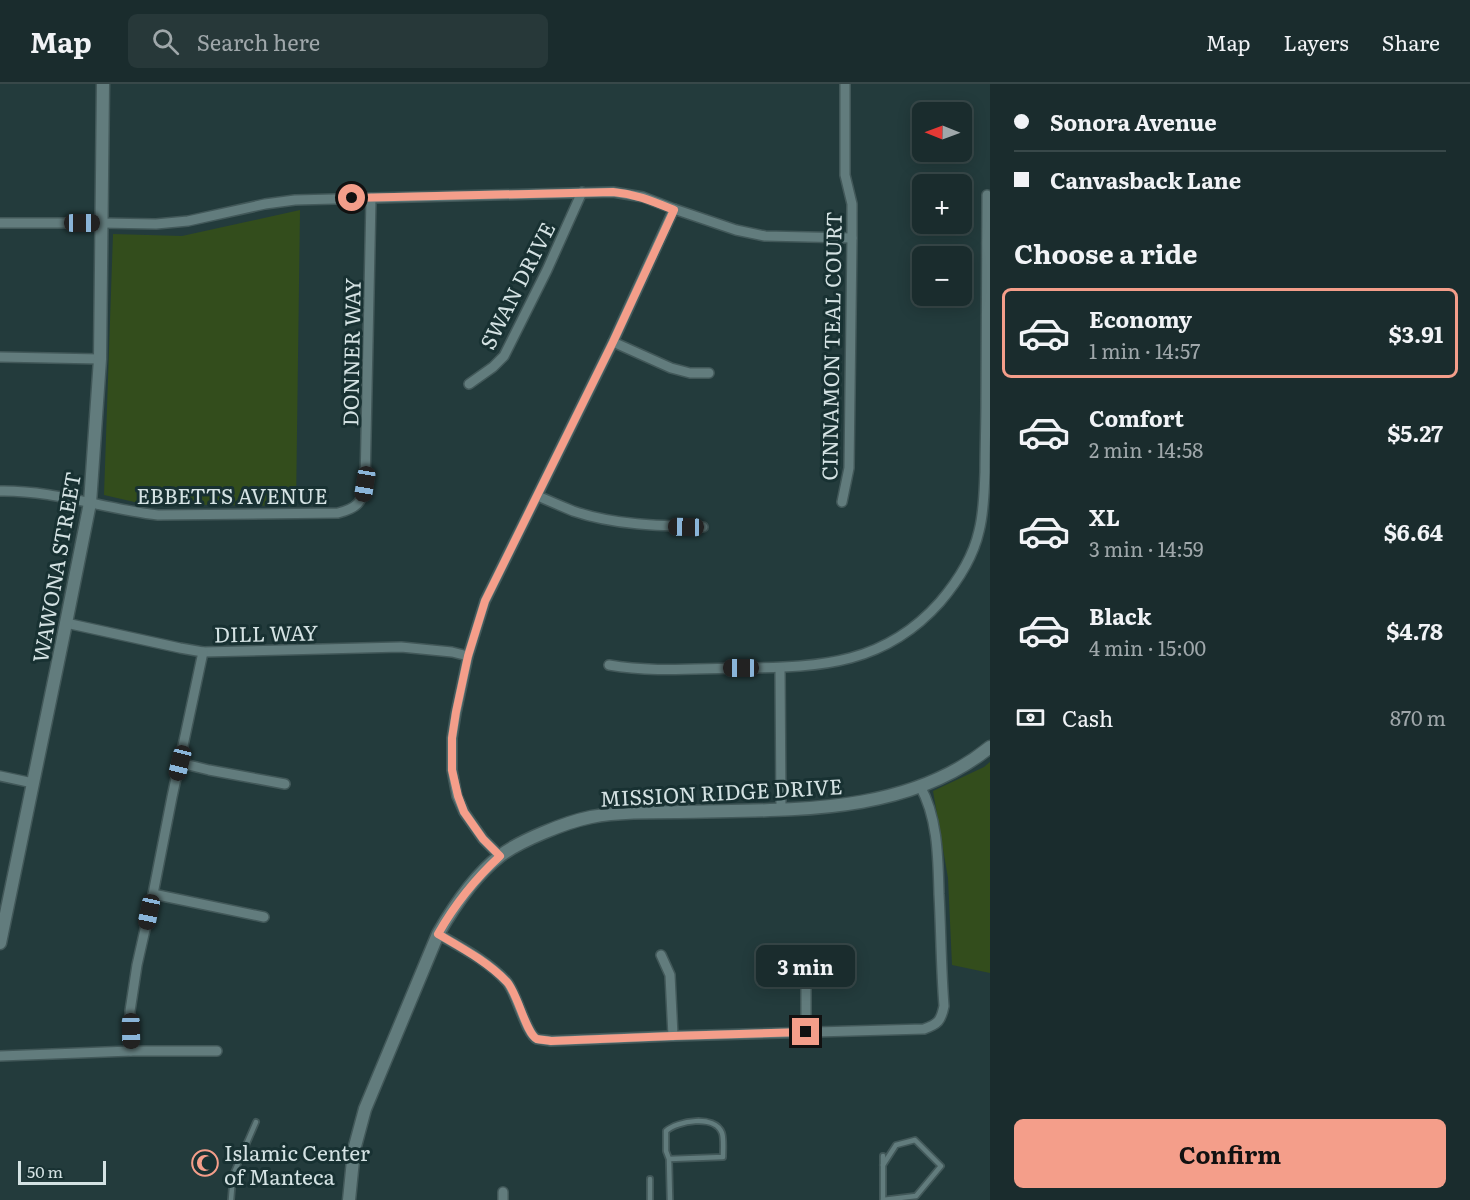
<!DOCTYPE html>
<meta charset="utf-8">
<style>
:root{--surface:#1a2c2d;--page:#273839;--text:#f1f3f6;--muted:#9fa7aa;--line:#384849;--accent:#f49e8a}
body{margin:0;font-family:Literata,serif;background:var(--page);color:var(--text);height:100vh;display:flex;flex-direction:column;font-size:22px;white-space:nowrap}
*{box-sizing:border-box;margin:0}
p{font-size:20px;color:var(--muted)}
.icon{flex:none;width:33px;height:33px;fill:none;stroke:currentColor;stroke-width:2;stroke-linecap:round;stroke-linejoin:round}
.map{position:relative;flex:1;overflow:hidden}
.drawer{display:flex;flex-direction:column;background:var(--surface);width:480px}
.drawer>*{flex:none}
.guide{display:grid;align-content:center;height:132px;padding:0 24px;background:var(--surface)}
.needle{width:39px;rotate:271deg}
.controls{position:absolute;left:912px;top:18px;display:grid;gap:12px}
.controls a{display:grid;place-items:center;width:60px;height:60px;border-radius:9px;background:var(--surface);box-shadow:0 3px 15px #0003,0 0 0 2px var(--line);font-size:30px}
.scale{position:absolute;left:18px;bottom:15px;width:88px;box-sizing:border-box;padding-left:6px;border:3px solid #d4e2e3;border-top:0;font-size:16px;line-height:21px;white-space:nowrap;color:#d4e2e3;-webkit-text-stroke:4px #183132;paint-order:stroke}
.end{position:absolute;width:27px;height:27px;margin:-14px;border:8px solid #f49e8a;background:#111;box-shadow:0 0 0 3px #111}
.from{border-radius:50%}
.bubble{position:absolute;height:42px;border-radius:9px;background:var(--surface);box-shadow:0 3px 15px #0003,0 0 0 2px var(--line);font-size:20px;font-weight:700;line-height:42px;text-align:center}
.car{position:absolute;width:18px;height:36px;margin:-18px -9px;border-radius:8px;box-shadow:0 0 4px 2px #0007;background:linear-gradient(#222 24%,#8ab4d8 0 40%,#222 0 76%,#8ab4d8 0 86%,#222 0)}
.guide b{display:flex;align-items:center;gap:21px;height:57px;font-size:22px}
.guide b+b{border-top:2px solid var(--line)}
.guide i{width:15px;height:15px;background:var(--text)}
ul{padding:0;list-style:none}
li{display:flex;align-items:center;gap:18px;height:90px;margin:0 12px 9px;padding:0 12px;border:3px solid transparent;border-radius:9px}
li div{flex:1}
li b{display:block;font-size:22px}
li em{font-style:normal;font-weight:700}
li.active{border-color:var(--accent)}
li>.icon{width:54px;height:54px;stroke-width:1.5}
h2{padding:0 24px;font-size:27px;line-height:72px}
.pay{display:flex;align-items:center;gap:15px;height:66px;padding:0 24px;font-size:22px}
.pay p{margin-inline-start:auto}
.button{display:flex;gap:12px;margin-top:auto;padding:12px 24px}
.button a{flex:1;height:69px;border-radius:9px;background:var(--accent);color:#111;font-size:24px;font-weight:700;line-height:69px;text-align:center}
header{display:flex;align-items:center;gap:36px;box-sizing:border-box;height:84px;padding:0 30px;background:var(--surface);border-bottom:2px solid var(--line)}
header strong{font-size:28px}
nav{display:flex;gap:33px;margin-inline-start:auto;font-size:21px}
.search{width:420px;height:54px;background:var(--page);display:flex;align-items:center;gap:15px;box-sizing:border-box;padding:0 21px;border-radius:9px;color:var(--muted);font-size:22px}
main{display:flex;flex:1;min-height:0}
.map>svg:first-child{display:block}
</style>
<header>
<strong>Map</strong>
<div class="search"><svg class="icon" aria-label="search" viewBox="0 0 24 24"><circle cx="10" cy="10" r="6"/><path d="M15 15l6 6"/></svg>Search here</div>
<nav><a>Map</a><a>Layers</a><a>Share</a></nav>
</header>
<main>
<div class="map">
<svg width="990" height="1116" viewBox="0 0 990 1116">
<rect width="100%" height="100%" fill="#233b3c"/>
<g fill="#334d1c">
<path d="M300,126L296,422L143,420L104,411L113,150L182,152Z"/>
<path d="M990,678V889L952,881L948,794L933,707L984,683Z"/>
</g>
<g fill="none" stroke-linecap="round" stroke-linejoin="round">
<g stroke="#425859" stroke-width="8">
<g id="service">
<path d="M883,1072V1116"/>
<path d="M669,1075L723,1073C723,1066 724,1055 722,1049C715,1030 677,1037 666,1047V1067L669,1075L670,1116"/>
<path d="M883,1081L896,1061L915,1056L941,1082L916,1112L883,1116"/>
<path d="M650,1095V1116"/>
<path d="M231,1116L233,1091L256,1038"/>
</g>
</g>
<g stroke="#425859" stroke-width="12">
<g id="minor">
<path d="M0,139H102L156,140L188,137L265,120L295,116L613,108L643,113L674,125L736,146L765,152L852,154"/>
<path d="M613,258L671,284L690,289H709"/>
<path d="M0,273L100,275"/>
<path d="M469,300L493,283L504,272L547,186L582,108"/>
<path d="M0,407C53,406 105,425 158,431L338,429C357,424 362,419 365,400L371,114"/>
<path d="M538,412C549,417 561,422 573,427C614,441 660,442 703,443"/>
<path d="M842,418L849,384L852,154V120L845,91V0"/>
<path d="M66,539L180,564L203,568L401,563L452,568L468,572"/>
<path d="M609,581C654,589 699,584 745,584C822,583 885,580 940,518C957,498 973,474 979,447C984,428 984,408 985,388C985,364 986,340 986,316C986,247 987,179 987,111"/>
<path d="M780,584L781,725"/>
<path d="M180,679L209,686L285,700"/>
<path d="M0,692L33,699"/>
<path d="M500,772L483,755L464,728L457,712L452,686V654L456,629L468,572L485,517L613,258L674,125"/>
<path d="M153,810L264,833"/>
<path d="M438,850C462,864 488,877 507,898C517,910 526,950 537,955C541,956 546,956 551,957L673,952L924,945C938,940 941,937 944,922C941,885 941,847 939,810C938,774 938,734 920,702"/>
<path d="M806,868V948"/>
<path d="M661,871L670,891L673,952"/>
<path d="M131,967L130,927L137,881L153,810L172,713L203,568"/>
<path d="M0,972L131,967H217"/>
<path d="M503,1108V1116"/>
</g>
</g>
<g stroke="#425859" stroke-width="15">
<g id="tertiary">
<path d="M0,859L66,539L90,419L100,275L103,0"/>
<path d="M349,1116L354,1066L365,1025L438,850C454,822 474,792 500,772C519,757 566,738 591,733C617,728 650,728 677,728C782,725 903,734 990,663"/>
</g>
</g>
<use href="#service" stroke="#627c7d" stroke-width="4.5"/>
<use href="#minor" stroke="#627c7d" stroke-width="9"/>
<use href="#tertiary" stroke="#627c7d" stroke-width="12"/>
</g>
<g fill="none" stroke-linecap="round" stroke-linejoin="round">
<path stroke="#f49e8a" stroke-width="8" d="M352,114L613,108C636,110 652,117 674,126L613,258L485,517L468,572L456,628L452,654V686L458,712L464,728L483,755L500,772C475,795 455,820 438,850C462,864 488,878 507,898C518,910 526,950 537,955C541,956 546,956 551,957L673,952L806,948"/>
</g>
<defs>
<g id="mosque-ring" transform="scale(1.35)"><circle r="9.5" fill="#183132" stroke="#f49e8a" stroke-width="1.5"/><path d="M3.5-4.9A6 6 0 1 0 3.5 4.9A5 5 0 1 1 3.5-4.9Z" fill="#f49e8a"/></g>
</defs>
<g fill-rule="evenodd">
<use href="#mosque-ring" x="205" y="1079"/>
</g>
<g text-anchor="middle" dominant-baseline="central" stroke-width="6" stroke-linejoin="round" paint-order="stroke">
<g font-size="21" fill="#d4e2e3" stroke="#183132">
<text transform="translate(516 201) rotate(-63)">SWAN DRIVE</text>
<text transform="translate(830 262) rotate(-89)">CINNAMON TEAL COURT</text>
<text transform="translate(350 268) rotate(-89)">DONNER WAY</text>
<text x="232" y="410">EBBETTS AVENUE</text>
<text transform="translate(55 483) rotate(-80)">WAWONA STREET</text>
<text transform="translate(266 548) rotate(-1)">DILL WAY</text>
<text transform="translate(721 707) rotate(-3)">MISSION RIDGE DRIVE</text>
</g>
<g font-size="21" fill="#d4e2e3" stroke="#183132" text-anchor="start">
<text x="224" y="1067">Islamic Center<tspan x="224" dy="24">of Manteca</tspan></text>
</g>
</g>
</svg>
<div class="controls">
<a><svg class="needle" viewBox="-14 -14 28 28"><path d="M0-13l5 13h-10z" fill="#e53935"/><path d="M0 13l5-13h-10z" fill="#9fa7aa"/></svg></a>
<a>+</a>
<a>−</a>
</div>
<div class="scale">50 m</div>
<i class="end from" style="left:352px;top:114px"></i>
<i class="end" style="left:806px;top:948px"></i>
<div class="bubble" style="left:756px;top:861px;width:99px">3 min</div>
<i class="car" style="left:82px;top:139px;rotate:90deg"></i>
<i class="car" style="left:365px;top:400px;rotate:189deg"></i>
<i class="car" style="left:686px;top:443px;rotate:271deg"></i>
<i class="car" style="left:741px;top:584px;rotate:270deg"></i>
<i class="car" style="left:180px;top:679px;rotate:194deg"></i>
<i class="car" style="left:149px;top:828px;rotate:192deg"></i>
<i class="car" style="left:131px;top:947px;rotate:179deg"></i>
</div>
<section class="drawer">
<div class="guide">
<b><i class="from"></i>Sonora Avenue</b>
<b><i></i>Canvasback Lane</b>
</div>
<h2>Choose a ride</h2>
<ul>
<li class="active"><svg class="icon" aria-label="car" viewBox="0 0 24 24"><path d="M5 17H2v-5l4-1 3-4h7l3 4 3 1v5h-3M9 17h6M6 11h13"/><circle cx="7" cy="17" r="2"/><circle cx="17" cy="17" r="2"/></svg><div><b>Economy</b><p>1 min · 14:57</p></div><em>$3.91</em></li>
<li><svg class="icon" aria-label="car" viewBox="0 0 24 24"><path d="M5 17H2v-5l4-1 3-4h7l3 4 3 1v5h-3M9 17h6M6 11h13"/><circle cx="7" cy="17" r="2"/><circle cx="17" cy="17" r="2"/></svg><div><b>Comfort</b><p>2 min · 14:58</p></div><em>$5.27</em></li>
<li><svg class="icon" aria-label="car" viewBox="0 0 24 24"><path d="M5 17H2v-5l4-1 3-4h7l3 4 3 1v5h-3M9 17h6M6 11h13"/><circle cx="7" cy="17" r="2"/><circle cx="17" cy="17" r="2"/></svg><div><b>XL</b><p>3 min · 14:59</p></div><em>$6.64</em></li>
<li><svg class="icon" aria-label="car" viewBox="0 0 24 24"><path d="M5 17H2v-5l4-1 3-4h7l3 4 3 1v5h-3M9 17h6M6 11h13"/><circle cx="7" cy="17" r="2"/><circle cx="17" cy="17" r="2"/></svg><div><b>Black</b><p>4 min · 15:00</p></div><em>$4.78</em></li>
</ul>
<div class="pay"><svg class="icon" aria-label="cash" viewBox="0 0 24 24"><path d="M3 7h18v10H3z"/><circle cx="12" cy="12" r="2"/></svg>Cash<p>870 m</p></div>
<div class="button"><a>Confirm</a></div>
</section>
</main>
